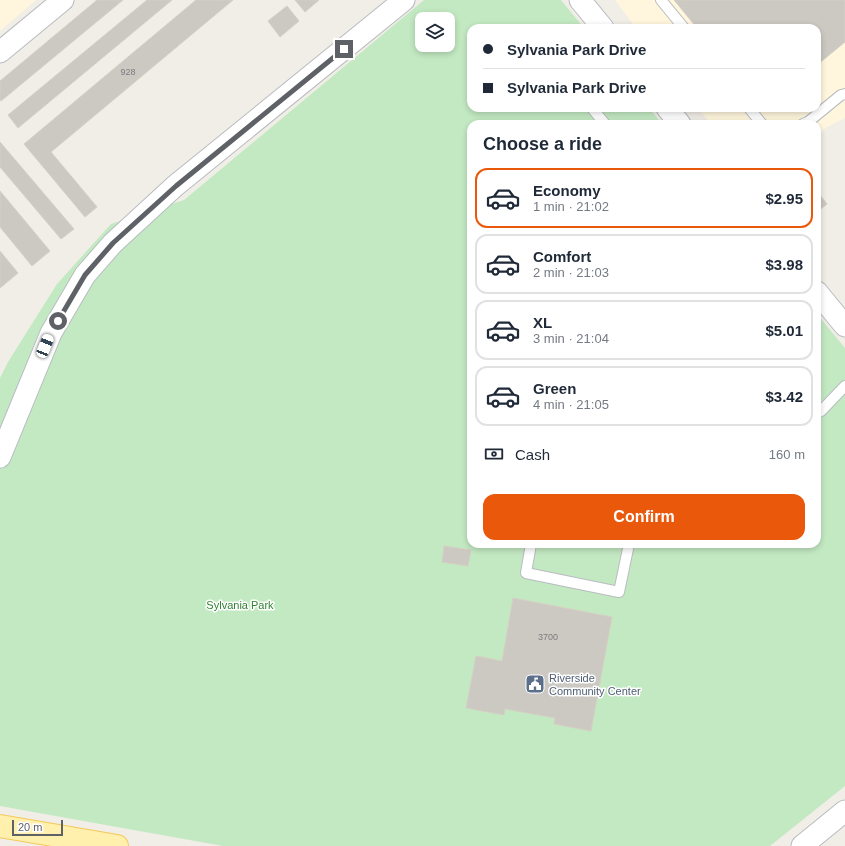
<!DOCTYPE html>
<meta charset="utf-8">
<style>
:root{--surface:#fff;--page:#f6f6f7;--text:#1f2937;--muted:#747a83;--line:#e0e1e3;--accent:#ea580c}
body{margin:0;font-family:Arial,sans-serif;background:var(--page);color:var(--text);height:100vh;display:flex;flex-direction:column;font-size:15px;white-space:nowrap}
*{box-sizing:border-box;margin:0}
p{font-size:13px;color:var(--muted)}
.icon{flex:none;width:22px;height:22px;fill:none;stroke:currentColor;stroke-width:2;stroke-linecap:round;stroke-linejoin:round}
.map{position:relative;flex:1;overflow:hidden}
.drawer{position:absolute;left:467px;top:120px;width:354px;height:428px;display:flex;flex-direction:column;background:var(--surface);border-radius:12px;box-shadow:0 2px 6px #0003}
.drawer>*{flex:none}
.top-card{position:absolute;left:467px;top:24px;width:354px;height:88px;border-radius:12px;box-shadow:0 2px 6px #0003;display:grid;align-content:center;height:88px;padding:0 16px;background:var(--surface)}
.buttons{position:absolute;left:415px;top:12px;display:grid;gap:8px}
.buttons a{display:grid;place-items:center;width:40px;height:40px;border-radius:8px;background:var(--surface);box-shadow:0 2px 6px #0003;font-size:20px}
.scale{position:absolute;left:12px;bottom:10px;width:51px;box-sizing:border-box;padding-left:4px;border:2px solid #5e6267;border-top:0;font-size:11px;line-height:14px;white-space:nowrap;color:#5e6267;-webkit-text-stroke:3px #fff;paint-order:stroke}
.end{position:absolute;width:18px;height:18px;margin:-9px;border:5px solid #5e6267;background:#fff;box-shadow:0 0 0 2px #fff}
.from{border-radius:50%}
.car{position:absolute;width:12px;height:24px;margin:-12px -6px;border-radius:5px;box-shadow:0 0 3px 1px #0007;background:linear-gradient(#fff 24%,#345 0 40%,#fff 0 76%,#345 0 86%,#fff 0)}
.top-card b{display:flex;align-items:center;gap:14px;height:38px;font-size:15px}
.top-card b+b{border-top:1px solid var(--line)}
.top-card i{width:10px;height:10px;background:var(--text)}
ul{padding:0;list-style:none}
li{display:flex;align-items:center;gap:12px;height:60px;margin:0 8px 6px;padding:0 8px;border:2px solid var(--line);border-radius:12px}
li div{flex:1}
li b{display:block;font-size:15px}
li em{font-style:normal;font-weight:700}
li.selected{border-color:var(--accent)}
li>.icon{width:36px;height:36px;stroke-width:1.5}
h2{padding:0 16px;font-size:18px;line-height:48px}
.pay{display:flex;align-items:center;gap:10px;height:44px;padding:0 16px;font-size:15px}
.pay p{margin-inline-start:auto}
.action{display:flex;gap:8px;margin-top:auto;padding:8px 16px}
.action a{flex:1;height:46px;border-radius:12px;background:var(--accent);color:#fff;font-size:16px;font-weight:700;line-height:46px;text-align:center}
.map>svg:first-child{display:block}
</style>
<div class="map">
<svg width="845" height="846" viewBox="0 0 845 846">
<rect width="100%" height="100%" fill="#f0eee6"/>
<g fill="#fff6dd">
<path d="M0,0H36L0,31Z"/>
<path d="M615,0H845V118L827,127L817,135V124H711L698,108H817V28H636Z"/>
</g>
<path fill="#c3e9c2" fill-rule="evenodd" d="M424,0H561L584,28H471V108H649L662,124H471V544H817V314L845,348V786L770,846H223L0,806V378L8,362L57,284L111,224L184,200ZM422,19H448V45H422Z"/>
<g fill="#ccc9c3" stroke="#d6d0c4">
<path d="M97,0H123L1,101L0,100V81Z"/>
<path d="M147,0H172L18,128L8,115Z"/>
<path d="M196,0H233L51,152L97,207L85,217L24,144Z"/>
<path d="M295,0H319L305,12Z"/>
<path d="M674,0H845V42L817,65V28H714L710,24L705,28H697Z"/>
<path d="M287,6L299,21L280,37L268,21Z"/>
<path d="M0,142L74,229L61,239L0,167Z"/>
<path d="M0,191L50,251L32,266L0,227Z"/>
<path d="M817,191L827,204L817,212Z"/>
<path d="M0,251L18,273L0,288Z"/>
<path d="M444,546L471,550L468,566L442,562Z"/>
<path d="M513,598L612,617L591,731L554,724L555,718L505,709L504,715L466,708L476,656L502,661Z"/>
</g>
<g fill="none" stroke-linecap="round" stroke-linejoin="round">
<g stroke="#b9bcc0" stroke-width="12">
<g id="service">
<path d="M661,0L684,28"/>
<path d="M592,108L605,124"/>
<path d="M749,108L762,124"/>
<path d="M803,124L808,122L841,95L845,94"/>
<path d="M817,413L821,411L845,386"/>
<path d="M531,544L526,573L619,592L629,544"/>
</g>
</g>
<g stroke="#b9bcc0" stroke-width="23">
<g id="minor">
<path d="M580,0L603,28"/>
<path d="M0,52L63,0"/>
<path d="M667,108L680,124"/>
<path d="M817,292L845,326"/>
<path d="M0,457L51,333L85,275L113,243L175,186L404,0"/>
<path d="M802,846L845,811"/>
</g>
</g>
<g stroke="#f6c859" stroke-width="24">
<path id="primary" d="M0,826L117,846"/>
</g>
<use href="#service" stroke="#fff" stroke-width="10"/>
<use href="#minor" stroke="#fff" stroke-width="21"/>
<use href="#primary" stroke="#fff0ad" stroke-width="22"/>
</g>
<g fill="none" stroke-linecap="round" stroke-linejoin="round">
<path stroke="#5e6267" stroke-width="5" d="M58,321L85,275L113,243L176,186L344,49"/>
</g>
<defs>
<g id="civic-square" transform="scale(1)"><rect x="-9" y="-9" width="18" height="18" rx="4" fill="#5c6f8a" stroke="#fff"/><path d="M-.6-6.5H3V-4.5H.6V-3L4-1V1h2V6H-6V1h2V-1L-.6-3ZM-1.2 2.5V6h2.4V2.5Z" fill="#fff"/></g>
</defs>
<g fill-rule="evenodd">
<use href="#civic-square" x="535" y="684"/>
</g>
<g text-anchor="middle" dominant-baseline="central" stroke-width="3" stroke-linejoin="round" paint-order="stroke">
<g font-size="9" fill="#7a7c7e">
<text x="128" y="72">928</text>
<text x="548" y="637">3700</text>
</g>
<g font-size="11" fill="#318233" stroke="#fff">
<text x="240" y="605">Sylvania Park</text>
</g>
<g font-size="11" fill="#4e5e75" stroke="#fff" text-anchor="start">
<text x="549" y="678">Riverside<tspan x="549" dy="13">Community Center</tspan></text>
</g>
</g>
</svg>
<div class="buttons">
<a><svg class="icon" aria-label="layers" viewBox="0 0 24 24"><path d="M12 4l9 5-9 5-9-5zM3 14l9 5 9-5"/></svg></a>
</div>
<div class="scale">20 m</div>
<i class="end from" style="left:58px;top:321px"></i>
<i class="end" style="left:344px;top:49px"></i>
<i class="car" style="left:45px;top:346px;rotate:22deg"></i>
<div class="top-card">
<b><i class="from"></i>Sylvania Park Drive</b>
<b><i></i>Sylvania Park Drive</b>
</div>
<section class="drawer">
<h2>Choose a ride</h2>
<ul>
<li class="selected"><svg class="icon" aria-label="car" viewBox="0 0 24 24"><path d="M5 17H2v-5l4-1 3-4h7l3 4 3 1v5h-3M9 17h6M6 11h13"/><circle cx="7" cy="17" r="2"/><circle cx="17" cy="17" r="2"/></svg><div><b>Economy</b><p>1 min · 21:02</p></div><em>$2.95</em></li>
<li><svg class="icon" aria-label="car" viewBox="0 0 24 24"><path d="M5 17H2v-5l4-1 3-4h7l3 4 3 1v5h-3M9 17h6M6 11h13"/><circle cx="7" cy="17" r="2"/><circle cx="17" cy="17" r="2"/></svg><div><b>Comfort</b><p>2 min · 21:03</p></div><em>$3.98</em></li>
<li><svg class="icon" aria-label="car" viewBox="0 0 24 24"><path d="M5 17H2v-5l4-1 3-4h7l3 4 3 1v5h-3M9 17h6M6 11h13"/><circle cx="7" cy="17" r="2"/><circle cx="17" cy="17" r="2"/></svg><div><b>XL</b><p>3 min · 21:04</p></div><em>$5.01</em></li>
<li><svg class="icon" aria-label="car" viewBox="0 0 24 24"><path d="M5 17H2v-5l4-1 3-4h7l3 4 3 1v5h-3M9 17h6M6 11h13"/><circle cx="7" cy="17" r="2"/><circle cx="17" cy="17" r="2"/></svg><div><b>Green</b><p>4 min · 21:05</p></div><em>$3.42</em></li>
</ul>
<div class="pay"><svg class="icon" aria-label="cash" viewBox="0 0 24 24"><path d="M3 7h18v10H3z"/><circle cx="12" cy="12" r="2"/></svg>Cash<p>160 m</p></div>
<div class="action"><a>Confirm</a></div>
</section>
</div>
